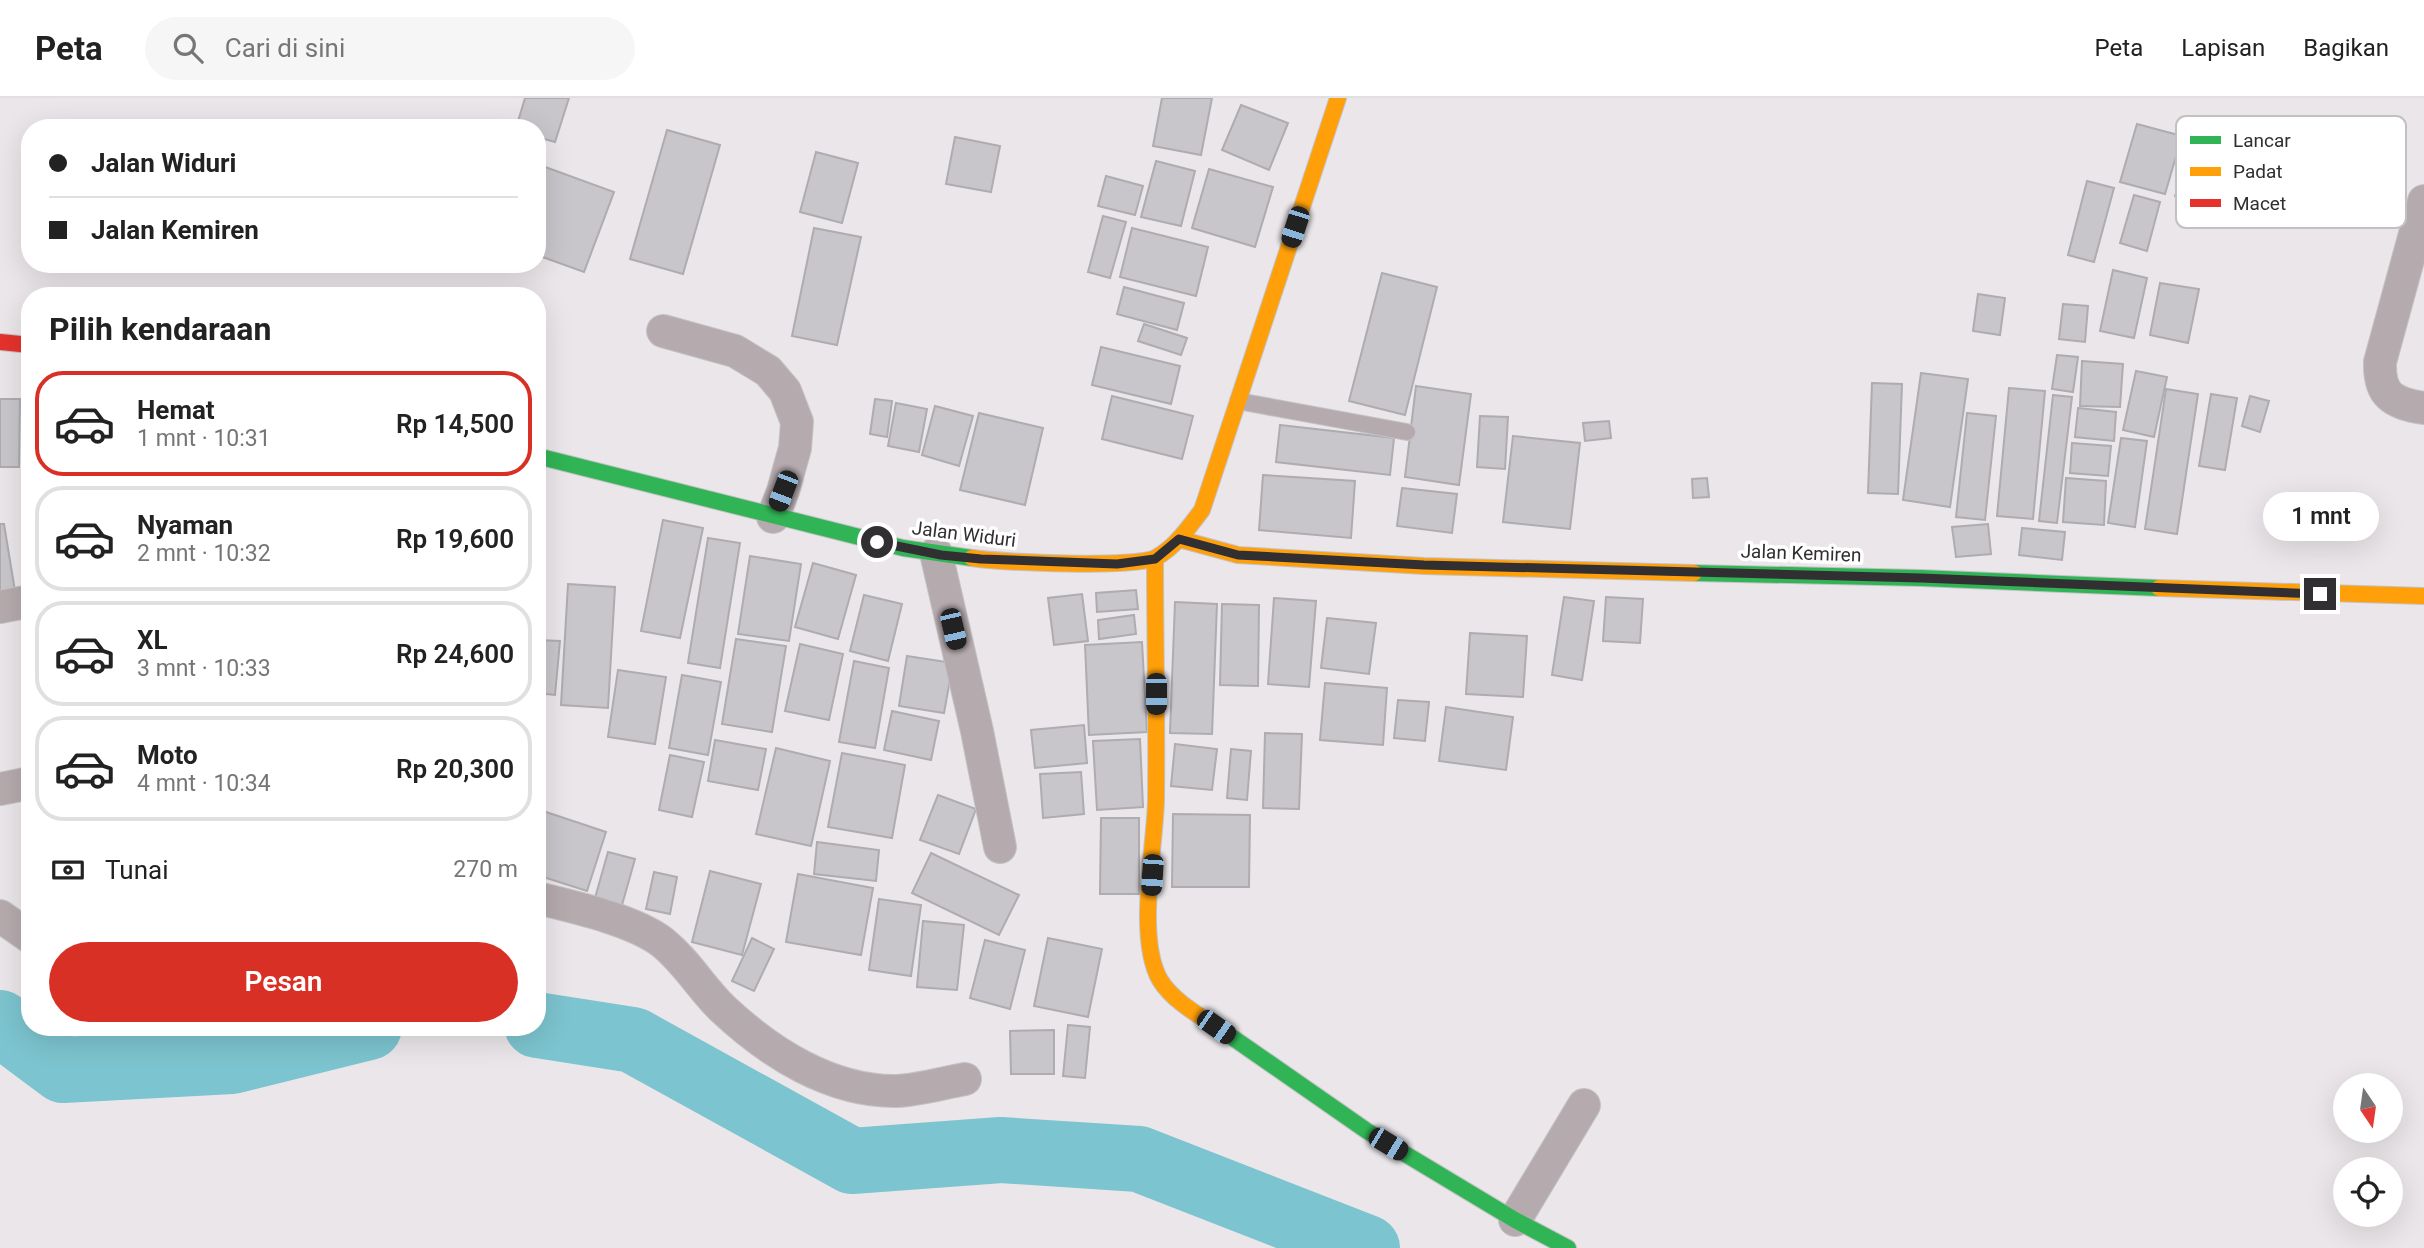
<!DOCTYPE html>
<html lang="id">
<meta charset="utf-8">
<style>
:root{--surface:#fff;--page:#f6f6f6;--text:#222;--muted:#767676;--line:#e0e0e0;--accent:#d93025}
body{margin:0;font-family:Roboto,sans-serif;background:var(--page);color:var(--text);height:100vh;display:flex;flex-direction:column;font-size:26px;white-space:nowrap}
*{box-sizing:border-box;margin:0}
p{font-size:23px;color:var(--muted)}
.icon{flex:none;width:38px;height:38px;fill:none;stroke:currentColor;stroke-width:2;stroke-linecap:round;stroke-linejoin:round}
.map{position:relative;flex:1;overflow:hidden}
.details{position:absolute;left:21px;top:189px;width:525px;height:749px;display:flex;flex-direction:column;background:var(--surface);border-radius:28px;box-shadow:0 7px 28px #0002}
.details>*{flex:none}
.top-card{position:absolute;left:21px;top:21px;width:525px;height:154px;border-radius:28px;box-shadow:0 7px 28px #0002;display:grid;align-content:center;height:154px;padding:0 28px;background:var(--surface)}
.needle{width:46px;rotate:167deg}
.buttons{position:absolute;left:2333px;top:975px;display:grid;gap:14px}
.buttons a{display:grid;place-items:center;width:70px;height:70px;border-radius:50%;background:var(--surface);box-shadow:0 7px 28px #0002;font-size:35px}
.end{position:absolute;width:32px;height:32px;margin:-16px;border:9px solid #312f31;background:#fff;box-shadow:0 0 0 4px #fff}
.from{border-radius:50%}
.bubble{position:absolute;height:49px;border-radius:24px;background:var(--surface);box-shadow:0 7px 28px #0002;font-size:23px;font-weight:600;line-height:49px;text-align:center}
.car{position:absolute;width:21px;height:42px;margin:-21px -10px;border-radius:9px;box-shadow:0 0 5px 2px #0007;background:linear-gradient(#222 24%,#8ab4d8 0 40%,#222 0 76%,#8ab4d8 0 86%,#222 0)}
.top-card b{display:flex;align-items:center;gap:24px;height:66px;font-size:26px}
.top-card b+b{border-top:2px solid var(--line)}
.top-card i{width:18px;height:18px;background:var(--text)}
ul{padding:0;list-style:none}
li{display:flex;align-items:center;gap:21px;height:105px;margin:0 14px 10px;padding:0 14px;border:4px solid var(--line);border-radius:28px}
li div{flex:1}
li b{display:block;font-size:26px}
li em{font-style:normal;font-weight:600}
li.active{border-color:var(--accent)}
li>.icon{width:63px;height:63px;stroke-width:1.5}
h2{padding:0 28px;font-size:32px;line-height:84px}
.pay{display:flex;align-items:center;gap:18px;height:77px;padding:0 28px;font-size:26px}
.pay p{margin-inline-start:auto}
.primary-button{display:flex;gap:14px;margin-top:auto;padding:14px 28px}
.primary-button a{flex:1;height:80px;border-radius:42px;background:var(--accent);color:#fff;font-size:28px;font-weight:600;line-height:80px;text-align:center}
header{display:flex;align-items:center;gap:42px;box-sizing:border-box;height:98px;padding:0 35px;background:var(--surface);border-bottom:2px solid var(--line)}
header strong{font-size:33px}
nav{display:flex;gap:38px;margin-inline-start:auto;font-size:24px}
.search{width:490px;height:63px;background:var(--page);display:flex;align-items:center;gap:18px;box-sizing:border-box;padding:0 24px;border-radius:38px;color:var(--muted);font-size:26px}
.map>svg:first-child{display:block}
</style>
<header>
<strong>Peta</strong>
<div class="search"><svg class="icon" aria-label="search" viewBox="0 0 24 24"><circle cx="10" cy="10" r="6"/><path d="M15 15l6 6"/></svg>Cari di sini</div>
<nav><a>Peta</a><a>Lapisan</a><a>Bagikan</a></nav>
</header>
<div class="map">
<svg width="2424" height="1150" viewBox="0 0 2424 1150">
<rect width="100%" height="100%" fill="#eae6ea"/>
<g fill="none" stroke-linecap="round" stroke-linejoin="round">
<g stroke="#7cc4cf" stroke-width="66">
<path d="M0,925L63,972L232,963L369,929"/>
<path d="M537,927L633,942L852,1063L1001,1052L1139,1061L1367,1150"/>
</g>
</g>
<g fill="#c8c6ca" stroke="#aeacaf" stroke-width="2">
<path d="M525,0H569L555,44L537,39V30H516Z"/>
<path d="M1162,0H1212L1201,57L1153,48Z"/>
<path d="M1241,7L1288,25L1269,72L1222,52Z"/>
<path d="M2137,26L2182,38L2165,96L2120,84Z"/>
<path d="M667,32L720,47L683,176L630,161Z"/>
<path d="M955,39L1000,48L991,94L946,86Z"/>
<path d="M2196,42L2214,49L2193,105L2175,98Z"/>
<path d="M816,54L858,65L842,125L800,114Z"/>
<path d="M1156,63L1195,73L1181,128L1141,119Z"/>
<path d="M537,66L614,94L584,174L537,157Z"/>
<path d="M1209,71L1273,89L1255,149L1192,130Z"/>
<path d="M1106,78L1143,88L1135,117L1098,108Z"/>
<path d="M2087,83L2114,90L2094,164L2068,157Z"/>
<path d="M2134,97L2160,104L2147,153L2120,145Z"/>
<path d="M1103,118L1126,124L1110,180L1088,174Z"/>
<path d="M814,130L861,139L837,247L792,238Z"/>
<path d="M1132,130L1208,149L1196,198L1120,179Z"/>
<path d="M2113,172L2147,180L2134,240L2100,233Z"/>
<path d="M1382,175L1437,189L1405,317L1349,303Z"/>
<path d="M2160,185L2199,191L2188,245L2150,237Z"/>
<path d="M1124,189L1184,205L1177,232L1117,216Z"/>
<path d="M1978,196L2005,200L2000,237L1973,233Z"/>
<path d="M2063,206L2088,208L2085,244L2059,241Z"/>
<path d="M1144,226L1187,240L1181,257L1138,243Z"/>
<path d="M1101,249L1180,268L1171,306L1092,287Z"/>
<path d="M2057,257L2078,259L2073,294L2052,291Z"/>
<path d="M2082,263L2123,266L2120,309L2080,308Z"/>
<path d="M2136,273L2167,279L2154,339L2123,332Z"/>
<path d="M1921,275L1968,281L1950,409L1903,402Z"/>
<path d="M1872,285L1902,286L1898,396L1868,395Z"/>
<path d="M1416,288L1471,296L1459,387L1405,379Z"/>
<path d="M2009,290L2045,293L2033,421L1997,418Z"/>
<path d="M2166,291L2198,296L2177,436L2145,431Z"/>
<path d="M2211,296L2237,300L2225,372L2199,368Z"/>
<path d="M2053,297L2072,299L2057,425L2039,423Z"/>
<path d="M1112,298L1193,318L1182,361L1102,341Z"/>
<path d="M2250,298L2269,303L2260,334L2242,328Z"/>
<path d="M0,301H20L19,369H0Z"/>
<path d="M875,301L892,303L887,339L870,336Z"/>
<path d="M896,305L927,311L919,354L888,348Z"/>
<path d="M935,308L973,318L959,368L922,357Z"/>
<path d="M2078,310L2116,314L2114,343L2075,339Z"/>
<path d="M979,315L1043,330L1025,407L960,392Z"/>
<path d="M1967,315L1996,318L1985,422L1956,419Z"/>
<path d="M1480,318L1508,319L1505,371L1477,369Z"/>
<path d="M1609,323L1611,340L1585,343L1583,325Z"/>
<path d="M1280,327L1394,340L1390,377L1276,364Z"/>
<path d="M1513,338L1580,345L1570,431L1503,424Z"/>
<path d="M30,339V405L23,404Z"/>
<path d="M2121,340L2147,343L2135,429L2108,425Z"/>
<path d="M2072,345L2111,348L2108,378L2070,375Z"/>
<path d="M1263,377L1355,383L1351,440L1259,432Z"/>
<path d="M1707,380L1709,399L1693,400L1692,381Z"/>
<path d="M2066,380L2106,383L2104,427L2063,424Z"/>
<path d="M1402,390L1457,396L1452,435L1397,428Z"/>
<path d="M663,422L703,430L680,540L641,533Z"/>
<path d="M0,426H4L15,493L0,495Z"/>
<path d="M1988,426L1991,456L1956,459L1952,429Z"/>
<path d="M2022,430L2065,434L2062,462L2019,457Z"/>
<path d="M708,440L740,445L720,570L688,565Z"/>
<path d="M750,458L801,466L789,543L738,536Z"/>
<path d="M813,465L856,477L838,541L795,529Z"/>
<path d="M568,486L615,489L608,610L561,607Z"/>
<path d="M1136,492L1138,511L1097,514L1096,495Z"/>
<path d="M1082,496L1088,543L1054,547L1048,500Z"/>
<path d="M864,497L902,506L888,563L850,553Z"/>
<path d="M1564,499L1594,503L1582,582L1552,577Z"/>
<path d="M1606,499L1643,501L1640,545L1603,543Z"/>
<path d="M1274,500L1316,503L1309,589L1268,586Z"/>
<path d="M1175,504L1217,506L1212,636L1170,635Z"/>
<path d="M1222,506L1259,507L1258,588L1220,587Z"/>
<path d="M1134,517L1136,536L1099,541L1098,522Z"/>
<path d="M1327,520L1376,525L1369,576L1321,570Z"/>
<path d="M1470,535L1527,538L1523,599L1466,596Z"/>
<path d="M736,541L786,548L772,634L722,626Z"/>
<path d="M537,542L560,543L555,597L537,595Z"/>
<path d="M1142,544L1147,634L1089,637L1085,547Z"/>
<path d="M800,546L843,556L829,622L785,613Z"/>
<path d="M907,558L953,565L944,615L899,608Z"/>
<path d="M854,563L889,570L875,650L839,644Z"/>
<path d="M618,572L666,579L655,646L608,639Z"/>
<path d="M682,577L721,584L708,657L669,650Z"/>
<path d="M1325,585L1387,590L1383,647L1320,642Z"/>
<path d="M1398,602L1429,604L1425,643L1394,640Z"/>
<path d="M1446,609L1513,619L1506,672L1439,663Z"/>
<path d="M892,613L939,623L931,662L884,652Z"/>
<path d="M1084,627L1087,665L1035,670L1031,632Z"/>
<path d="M1265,635L1302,636L1299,711L1263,710Z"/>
<path d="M1140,641L1143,709L1097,712L1093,643Z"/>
<path d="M715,642L766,651L758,692L708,683Z"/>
<path d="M1175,646L1217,651L1212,692L1171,688Z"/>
<path d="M776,650L830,663L811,748L756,736Z"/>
<path d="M1231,651L1251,653L1247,702L1227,700Z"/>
<path d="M842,655L905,667L892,740L828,729Z"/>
<path d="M670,657L704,664L692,719L659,712Z"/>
<path d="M1081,674L1084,716L1043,720L1040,676Z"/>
<path d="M938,697L976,711L959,756L920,742Z"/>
<path d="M543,713L606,734L587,793L537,777V731Z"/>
<path d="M1173,716L1250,717L1249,789H1172Z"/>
<path d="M1101,720H1139V796H1100Z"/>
<path d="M817,744L879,752L876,783L814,776Z"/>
<path d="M608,754L635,761L622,807L595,800Z"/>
<path d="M931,755L1019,797L999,837L912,795Z"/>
<path d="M710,773L761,786L742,857L692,844Z"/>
<path d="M654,774L677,779L670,816L646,811Z"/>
<path d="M798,776L873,790L861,857L786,844Z"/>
<path d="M879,801L921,807L911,878L869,872Z"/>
<path d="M923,823L964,827L957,892L917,889Z"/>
<path d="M752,840L774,851L754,893L732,883Z"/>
<path d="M1048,840L1102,851L1088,919L1034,908Z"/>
<path d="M985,842L1025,852L1010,911L970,900Z"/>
<path d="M1068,927L1090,929L1085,980L1063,978Z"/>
<path d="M1054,932V976H1011L1010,933Z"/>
</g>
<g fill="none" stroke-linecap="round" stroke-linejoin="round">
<g stroke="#c4c2c4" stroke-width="18">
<path id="lane" d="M1238,303L1407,334"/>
</g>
<g stroke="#c4c2c4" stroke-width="34">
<g id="street">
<path d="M2424,103L2380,264C2379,297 2392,305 2424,310"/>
<path d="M663,233L735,253L768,273L785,293L797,324L795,350L783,393L773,419"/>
<path d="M936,455L977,633L1000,749"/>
<path d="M0,509L30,503"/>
<path d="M0,691L30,685"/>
<path d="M537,800C574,809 633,822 662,844C687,864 701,890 723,911C770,955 831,994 897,993C919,992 943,985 965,981"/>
<path d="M0,818L30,839"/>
<path d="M1515,1122L1584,1007"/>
</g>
</g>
<g stroke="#c4c2c4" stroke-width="18">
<g id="fast">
<path d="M537,358L903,450L972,460"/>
<path d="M1694,475L1921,480L2159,490"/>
<path d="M1226,935L1367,1033L1515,1122L1568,1150"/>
</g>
</g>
<g stroke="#c4c2c4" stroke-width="18">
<g id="slow">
<path d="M1179,441L1238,457L1424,468L1694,475"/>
<path d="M972,460C1000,464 1138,471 1157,459C1176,448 1189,429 1202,412L1338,0"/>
<path d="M1155,461C1155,541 1157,621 1156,702C1155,749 1136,840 1160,882C1174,905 1204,920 1226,935"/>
<path d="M2159,490L2424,498"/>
</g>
</g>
<g stroke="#c4c2c4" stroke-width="18">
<path id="jam" d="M0,244L30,247"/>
</g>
<use href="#lane" stroke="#b5aaad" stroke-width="16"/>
<use href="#street" stroke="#b5aaad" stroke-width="32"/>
<use href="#fast" stroke="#30b455" stroke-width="16"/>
<use href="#slow" stroke="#ff9f0a" stroke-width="16"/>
<use href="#jam" stroke="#e5322d" stroke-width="16"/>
</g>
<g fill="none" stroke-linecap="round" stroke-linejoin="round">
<path stroke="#312f31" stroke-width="9" d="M877,444L941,457L981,461L1117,466L1155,461L1179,441L1238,457L1424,467L1921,480L2320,496"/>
</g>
<g text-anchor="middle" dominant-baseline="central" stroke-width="7" stroke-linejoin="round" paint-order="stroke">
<g font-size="19" fill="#312f31" stroke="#fff">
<text transform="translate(964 436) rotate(7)">Jalan Widuri</text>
<text transform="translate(1801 455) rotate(2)">Jalan Kemiren</text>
</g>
</g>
<rect x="2176" y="18" width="230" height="112" rx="10" fill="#fff" stroke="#c1c1c1" stroke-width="2"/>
<rect x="2190" y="38" width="31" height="8" fill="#30b455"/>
<rect x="2190" y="69" width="31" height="9" fill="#ff9f0a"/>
<rect x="2190" y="101" width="31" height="8" fill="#e5322d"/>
<g font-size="19" fill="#312f31">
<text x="2233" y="49">Lancar</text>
<text x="2233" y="80">Padat</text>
<text x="2233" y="112">Macet</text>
</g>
</svg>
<div class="buttons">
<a><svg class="needle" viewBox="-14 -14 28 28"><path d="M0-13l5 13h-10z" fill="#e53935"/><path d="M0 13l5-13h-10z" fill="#767676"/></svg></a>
<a><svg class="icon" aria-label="locate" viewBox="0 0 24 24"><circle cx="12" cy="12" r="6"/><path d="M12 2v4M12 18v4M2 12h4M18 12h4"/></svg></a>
</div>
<i class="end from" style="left:877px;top:444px"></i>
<i class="end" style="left:2320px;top:496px"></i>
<div class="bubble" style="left:2263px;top:394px;width:116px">1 mnt</div>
<i class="car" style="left:1295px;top:129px;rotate:198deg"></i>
<i class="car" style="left:783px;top:393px;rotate:201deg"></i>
<i class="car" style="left:953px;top:531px;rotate:167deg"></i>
<i class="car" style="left:1156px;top:596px;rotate:180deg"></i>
<i class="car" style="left:1152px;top:777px;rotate:184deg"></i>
<i class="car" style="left:1216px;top:929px;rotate:125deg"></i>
<i class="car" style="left:1388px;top:1046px;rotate:121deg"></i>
<div class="top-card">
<b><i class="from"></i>Jalan Widuri</b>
<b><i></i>Jalan Kemiren</b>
</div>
<section class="details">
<h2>Pilih kendaraan</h2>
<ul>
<li class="active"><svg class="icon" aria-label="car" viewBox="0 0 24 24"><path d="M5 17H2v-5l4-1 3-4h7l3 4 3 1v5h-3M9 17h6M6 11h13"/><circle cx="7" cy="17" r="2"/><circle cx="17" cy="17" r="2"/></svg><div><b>Hemat</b><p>1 mnt · 10:31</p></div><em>Rp 14,500</em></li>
<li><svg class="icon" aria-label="car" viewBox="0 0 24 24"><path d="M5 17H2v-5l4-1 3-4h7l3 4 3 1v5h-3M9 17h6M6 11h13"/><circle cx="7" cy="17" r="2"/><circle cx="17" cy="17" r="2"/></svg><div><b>Nyaman</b><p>2 mnt · 10:32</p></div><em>Rp 19,600</em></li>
<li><svg class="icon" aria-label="car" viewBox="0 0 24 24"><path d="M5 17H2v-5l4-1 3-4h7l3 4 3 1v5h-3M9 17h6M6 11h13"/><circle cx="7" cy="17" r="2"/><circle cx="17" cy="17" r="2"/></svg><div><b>XL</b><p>3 mnt · 10:33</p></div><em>Rp 24,600</em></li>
<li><svg class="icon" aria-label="car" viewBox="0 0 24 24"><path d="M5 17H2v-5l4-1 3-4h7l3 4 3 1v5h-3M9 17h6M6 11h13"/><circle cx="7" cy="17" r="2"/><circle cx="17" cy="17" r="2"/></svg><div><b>Moto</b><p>4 mnt · 10:34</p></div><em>Rp 20,300</em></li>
</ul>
<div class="pay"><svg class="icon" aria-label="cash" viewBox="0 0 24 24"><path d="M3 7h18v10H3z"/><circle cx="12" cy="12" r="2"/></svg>Tunai<p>270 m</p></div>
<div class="primary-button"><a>Pesan</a></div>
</section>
</div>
